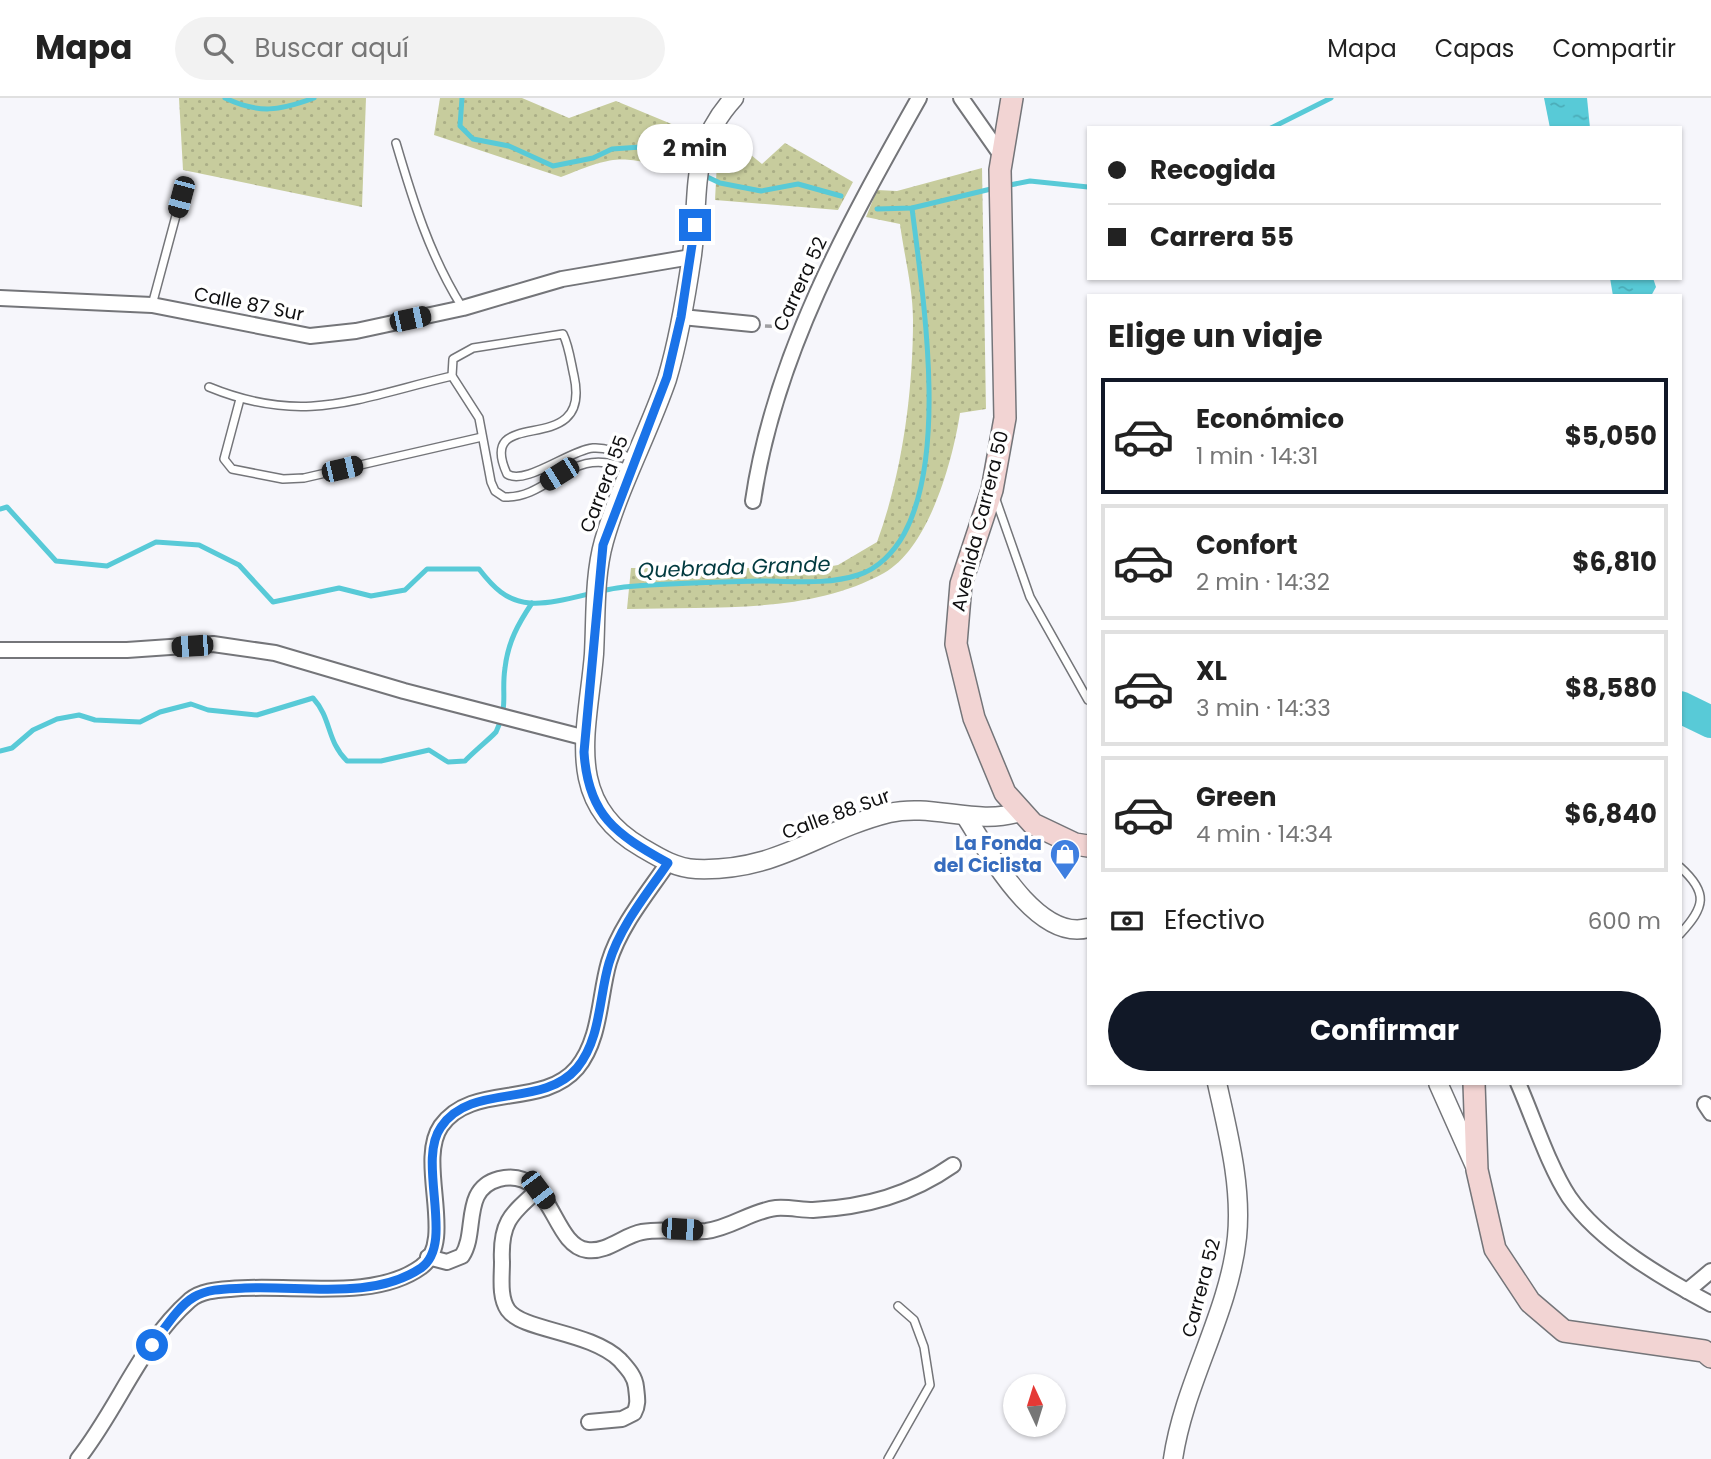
<!DOCTYPE html>
<html lang="es">
<meta charset="utf-8">
<style>
:root{--surface:#fff;--page:#f2f2f2;--text:#222;--muted:#767676;--line:#e0e0e0;--accent:#111827}
body{margin:0;font-family:Poppins,sans-serif;background:var(--page);color:var(--text);height:100vh;display:flex;flex-direction:column;font-size:26px;white-space:nowrap}
*{box-sizing:border-box;margin:0}
p{font-size:23px;color:var(--muted)}
.icon{flex:none;width:38px;height:38px;fill:none;stroke:currentColor;stroke-width:2;stroke-linecap:round;stroke-linejoin:round}
.map{position:relative;flex:1;overflow:hidden}
.side{position:absolute;left:1087px;top:196px;width:595px;height:791px;display:flex;flex-direction:column;background:var(--surface);border-radius:0px;box-shadow:0 2px 5px #0004}
.side>*{flex:none}
.banner{position:absolute;left:1087px;top:28px;width:595px;height:154px;border-radius:0px;box-shadow:0 2px 5px #0004;display:grid;align-content:center;height:154px;padding:0 21px;background:var(--surface)}
.needle{width:46px;rotate:356deg}
.fabs{position:absolute;left:1003px;top:1276px;display:grid;gap:14px}
.fabs a{display:grid;place-items:center;width:63px;height:63px;border-radius:50%;background:var(--surface);box-shadow:0 2px 5px #0004;font-size:35px}
.end{position:absolute;width:32px;height:32px;margin:-16px;border:9px solid #1a73e8;background:#fff;box-shadow:0 0 0 4px #fff}
.from{border-radius:50%}
.bubble{position:absolute;height:49px;border-radius:24px;background:var(--surface);box-shadow:0 2px 5px #0004;font-size:23px;font-weight:700;line-height:49px;text-align:center}
.car{position:absolute;width:21px;height:42px;margin:-21px -10px;border-radius:9px;box-shadow:0 0 5px 2px #0007;background:linear-gradient(#222 24%,#8ab4d8 0 40%,#222 0 76%,#8ab4d8 0 86%,#222 0)}
.banner b{display:flex;align-items:center;gap:24px;height:66px;font-size:26px}
.banner b+b{border-top:2px solid var(--line)}
.banner i{width:18px;height:18px;background:var(--text)}
ul{padding:0;list-style:none}
li{display:flex;align-items:center;gap:21px;height:116px;margin:0 14px 10px;padding:0 7px;border:4px solid var(--line);border-radius:0px}
li div{flex:1}
li b{display:block;font-size:26px}
li em{font-style:normal;font-weight:700}
li.active{border-color:var(--accent)}
li>.icon{width:63px;height:63px;stroke-width:1.5}
h2{padding:0 21px;font-size:32px;line-height:84px}
.pay{display:flex;align-items:center;gap:18px;height:77px;padding:0 21px;font-size:26px}
.pay p{margin-inline-start:auto}
.primary-button{display:flex;gap:14px;margin-top:auto;padding:14px 21px}
.primary-button a{flex:1;height:80px;border-radius:42px;background:var(--accent);color:#fff;font-size:28px;font-weight:700;line-height:80px;text-align:center}
header{display:flex;align-items:center;gap:42px;box-sizing:border-box;height:98px;padding:0 35px;background:var(--surface);border-bottom:2px solid var(--line)}
header strong{font-size:33px}
nav{display:flex;gap:38px;margin-inline-start:auto;font-size:24px}
.search{width:490px;height:63px;background:var(--page);display:flex;align-items:center;gap:18px;box-sizing:border-box;padding:0 24px;border-radius:38px;color:var(--muted);font-size:26px}
.map>svg:first-child{display:block}
</style>
<header>
<strong>Mapa</strong>
<div class="search"><svg class="icon" aria-label="search" viewBox="0 0 24 24"><circle cx="10" cy="10" r="6"/><path d="M15 15l6 6"/></svg>Buscar aquí</div>
<nav><a>Mapa</a><a>Capas</a><a>Compartir</a></nav>
</header>
<div class="map">
<svg width="1711" height="1361" viewBox="0 0 1711 1361">
<defs>
<pattern id="grass-dots" width="8" height="8" patternUnits="userSpaceOnUse" patternTransform="scale(1.75)"><rect width="8" height="8" fill="#c7cc9d"/><path d="M2 2h.1M6 6h.1" fill="none" stroke="#aaae86" stroke-width="1.8" stroke-linecap="round"/></pattern>
<pattern id="water-ripples" width="26" height="14" patternUnits="userSpaceOnUse" patternTransform="scale(1.75)"><rect width="26" height="14" fill="#58cad7"/><path d="M2 4q2-2 4 0t4 0M15 11q2-2 4 0t4 0" fill="none" stroke="#4bacb8"/></pattern>
</defs>
<rect width="100%" height="100%" fill="#f6f6fb"/>
<g fill="url(#grass-dots)">
<path d="M179,0H366L362,109L183,72Z"/>
<path d="M440,0H522L569,20L616,3L686,32L679,74C621,56 616,57 561,79L434,37Z"/>
<path d="M729,39L762,66L785,45L853,84L838,112L715,102L717,64Z"/>
<path d="M982,70L986,311L960,315C953,362 929,450 884,475C808,517 710,508 627,511L631,470H821L838,467L877,444C902,376 913,295 913,222C913,190 904,157 900,126L866,119L877,92L897,93Z"/>
</g>
<g fill="url(#water-ripples)">
<path d="M1544,0H1587L1590,30H1550Z"/>
<path d="M1610,180H1653L1656,189L1651,198H1613Z"/>
</g>
<g fill="none" stroke-linecap="round" stroke-linejoin="round">
<g stroke="#58cad7" stroke-width="5">
<path d="M225,0C259,16 279,13 314,0"/>
<path d="M462,0L460,28L473,41L509,48L553,68L593,60L612,51L641,49L694,72"/>
<path d="M1271,30L1331,0"/>
<path d="M703,77L720,85L761,93L798,86L841,98"/>
<path d="M1005,88L1030,83L1088,89"/>
<path d="M877,111L912,110L995,90"/>
<path d="M0,411L7,409L56,463L107,468L156,444L199,447L239,467L273,504L339,490L371,498L405,492L427,471H479C493,489 506,503 530,505C558,507 595,492 624,489C670,485 717,484 763,483C794,483 827,487 858,477C878,471 894,454 904,436C948,355 923,199 912,110"/>
<path d="M0,653L12,650L33,632L57,621L79,617L95,622L140,624L160,614L191,606L208,612L257,617L313,600C332,621 326,642 347,663H381L429,652L448,664L465,663C471,656 494,637 496,634C509,606 501,596 505,570C508,544 518,526 532,505"/>
</g>
<path stroke="#58cad7" stroke-width="32" d="M1680,609L1711,624"/>
<g stroke="#747579" stroke-width="10">
<g id="service">
<path d="M396,45C413,103 430,158 462,209"/>
<path d="M152,207L181,99"/>
<path d="M209,289C304,328 358,300 452,278"/>
<path d="M240,301L224,361L232,371L283,381L304,380L482,339"/>
<path d="M629,372C571,344 551,401 504,399L495,393L491,384L479,320L452,278L453,261L473,250L563,236C569,248 571,265 574,278C593,364 474,304 507,376C525,388 570,352 593,350C608,349 621,356 635,362"/>
<path d="M995,399L1030,499L1088,602"/>
<path d="M1680,769C1709,795 1705,809 1680,836"/>
<path d="M888,1361L930,1287L924,1249L914,1222L898,1208"/>
</g>
</g>
<g stroke="#747579" stroke-width="18">
<g id="minor">
<path d="M961,0L1001,57"/>
<path d="M0,200L152,207L310,238L356,233L463,210L562,181L691,159"/>
<path d="M682,219L752,226"/>
<path d="M753,403C774,258 848,126 919,0"/>
<path d="M0,552H127L213,546L275,555L404,593L586,640"/>
<path d="M1518,985C1533,1019 1549,1069 1569,1099C1600,1144 1664,1181 1711,1206"/>
<path d="M1705,1006L1711,1015"/>
<path d="M538,1092C510,1117 500,1125 502,1164C502,1179 499,1199 508,1212C523,1233 590,1233 620,1262C627,1270 635,1278 636,1289C637,1299 639,1306 634,1315L622,1321L589,1324"/>
<path d="M428,1159L447,1164L462,1158C478,1134 461,1091 499,1081C553,1068 551,1147 587,1152C607,1155 624,1137 642,1134C664,1130 685,1135 706,1133C731,1130 751,1113 776,1110C789,1109 801,1112 813,1112C866,1109 910,1097 953,1067"/>
<path d="M1687,1193L1711,1173"/>
<path d="M78,1361C118,1311 140,1246 190,1202C201,1193 216,1192 230,1191C288,1185 373,1204 421,1169C457,1144 416,1064 441,1028C472,984 542,1011 577,970C601,941 599,898 609,864C620,828 647,796 668,765"/>
</g>
</g>
<g stroke="#747579" stroke-width="21">
<g id="tertiary">
<path d="M734,0C688,50 700,95 692,157C686,198 679,241 667,281C648,336 620,387 604,443C594,478 596,519 594,556C588,631 562,703 641,749C658,759 675,770 696,771C778,774 817,733 889,715C933,705 976,728 1020,714"/>
<path d="M966,719C989,755 1037,844 1088,830"/>
<path d="M1438,985L1475,1068"/>
<path d="M1173,1361C1184,1285 1229,1216 1237,1139C1242,1088 1228,1035 1217,985"/>
</g>
</g>
<g stroke="#747579" stroke-width="24">
<g id="secondary">
<path d="M1012,0L1000,72L1005,320L992,392L961,486L956,546L974,620L1005,695L1033,726L1075,746L1088,748"/>
<path d="M1474,985L1477,1072L1495,1151L1530,1204L1564,1233L1704,1253L1711,1259"/>
</g>
</g>
<path stroke="#9f9fa2" stroke-width="3.5" stroke-dasharray="7 3.5" stroke-linecap="butt" d="M765,228L785,229"/>
<use href="#service" stroke="#fff" stroke-width="7"/>
<use href="#minor" stroke="#fff" stroke-width="14"/>
<use href="#tertiary" stroke="#fff" stroke-width="18"/>
<use href="#secondary" stroke="#f2d4d3" stroke-width="21"/>
</g>
<g fill="none" stroke-linecap="round" stroke-linejoin="round">
<path stroke="#1a73e8" stroke-width="9" d="M152,1247C164,1232 177,1209 194,1199C209,1190 228,1191 245,1190C301,1187 372,1203 421,1170C456,1146 416,1064 441,1029C471,984 542,1011 577,970C601,941 599,898 609,865C620,828 647,796 668,765C616,736 588,718 584,654L603,447L667,279L681,219L695,127"/>
</g>
<defs>
<g id="shop-pin" transform="scale(1.575)"><path d="M0 17L-7.5 6A9.5 9.5 0 1 1 7.5 6Z" fill="#3f7fe0" stroke="#fff"/><path d="M-5-2.5h2.3a2.7 3.5 0 0 1 5.4 0H5L5.5 6h-11ZM-1.5-2.5h3a1.5 2.3 0 0 0-3 0Z" fill="#fff"/></g>
</defs>
<g fill-rule="evenodd">
<use href="#shop-pin" x="1065" y="756"/>
</g>
<g text-anchor="middle" dominant-baseline="central" stroke-width="7" stroke-linejoin="round" paint-order="stroke">
<g font-size="19" fill="#0f0f10" stroke="#fff">
<text transform="translate(800 186) rotate(-65)">Carrera 52</text>
<text transform="translate(249 206) rotate(11)">Calle 87 Sur</text>
<text transform="translate(604 386) rotate(-69)">Carrera 55</text>
<text transform="translate(980 423) rotate(-76)">Avenida Carrera 50</text>
<text transform="translate(836 716) rotate(-20)">Calle 88 Sur</text>
<text transform="translate(1201 1190) rotate(-75)">Carrera 52</text>
</g>
<g font-size="19" font-weight="bold" fill="#366cbe" stroke="#fff" text-anchor="end">
<text x="1042" y="745">La Fonda<tspan x="1042" dy="22">del Ciclista</tspan></text>
</g>
<g font-size="21" font-style="italic" fill="#013a3f" stroke="#fff">
<text transform="translate(734 469) rotate(-2)">Quebrada Grande</text>
</g>
</g>
</svg>
<div class="fabs">
<a><svg class="needle" viewBox="-14 -14 28 28"><path d="M0-13l5 13h-10z" fill="#e53935"/><path d="M0 13l5-13h-10z" fill="#767676"/></svg></a>
</div>
<i class="end from" style="left:152px;top:1247px"></i>
<i class="end" style="left:695px;top:127px"></i>
<div class="bubble" style="left:637px;top:26px;width:116px">2 min</div>
<i class="car" style="left:181px;top:99px;rotate:195deg"></i>
<i class="car" style="left:410px;top:221px;rotate:78deg"></i>
<i class="car" style="left:342px;top:371px;rotate:77deg"></i>
<i class="car" style="left:559px;top:376px;rotate:238deg"></i>
<i class="car" style="left:192px;top:548px;rotate:266deg"></i>
<i class="car" style="left:538px;top:1092px;rotate:143deg"></i>
<i class="car" style="left:682px;top:1131px;rotate:94deg"></i>
<div class="banner">
<b><i class="from"></i>Recogida</b>
<b><i></i>Carrera 55</b>
</div>
<section class="side">
<h2>Elige un viaje</h2>
<ul>
<li class="active"><svg class="icon" aria-label="car" viewBox="0 0 24 24"><path d="M5 17H2v-5l4-1 3-4h7l3 4 3 1v5h-3M9 17h6M6 11h13"/><circle cx="7" cy="17" r="2"/><circle cx="17" cy="17" r="2"/></svg><div><b>Económico</b><p>1 min · 14:31</p></div><em>$5,050</em></li>
<li><svg class="icon" aria-label="car" viewBox="0 0 24 24"><path d="M5 17H2v-5l4-1 3-4h7l3 4 3 1v5h-3M9 17h6M6 11h13"/><circle cx="7" cy="17" r="2"/><circle cx="17" cy="17" r="2"/></svg><div><b>Confort</b><p>2 min · 14:32</p></div><em>$6,810</em></li>
<li><svg class="icon" aria-label="car" viewBox="0 0 24 24"><path d="M5 17H2v-5l4-1 3-4h7l3 4 3 1v5h-3M9 17h6M6 11h13"/><circle cx="7" cy="17" r="2"/><circle cx="17" cy="17" r="2"/></svg><div><b>XL</b><p>3 min · 14:33</p></div><em>$8,580</em></li>
<li><svg class="icon" aria-label="car" viewBox="0 0 24 24"><path d="M5 17H2v-5l4-1 3-4h7l3 4 3 1v5h-3M9 17h6M6 11h13"/><circle cx="7" cy="17" r="2"/><circle cx="17" cy="17" r="2"/></svg><div><b>Green</b><p>4 min · 14:34</p></div><em>$6,840</em></li>
</ul>
<div class="pay"><svg class="icon" aria-label="cash" viewBox="0 0 24 24"><path d="M3 7h18v10H3z"/><circle cx="12" cy="12" r="2"/></svg>Efectivo<p>600 m</p></div>
<div class="primary-button"><a>Confirmar</a></div>
</section>
</div>
